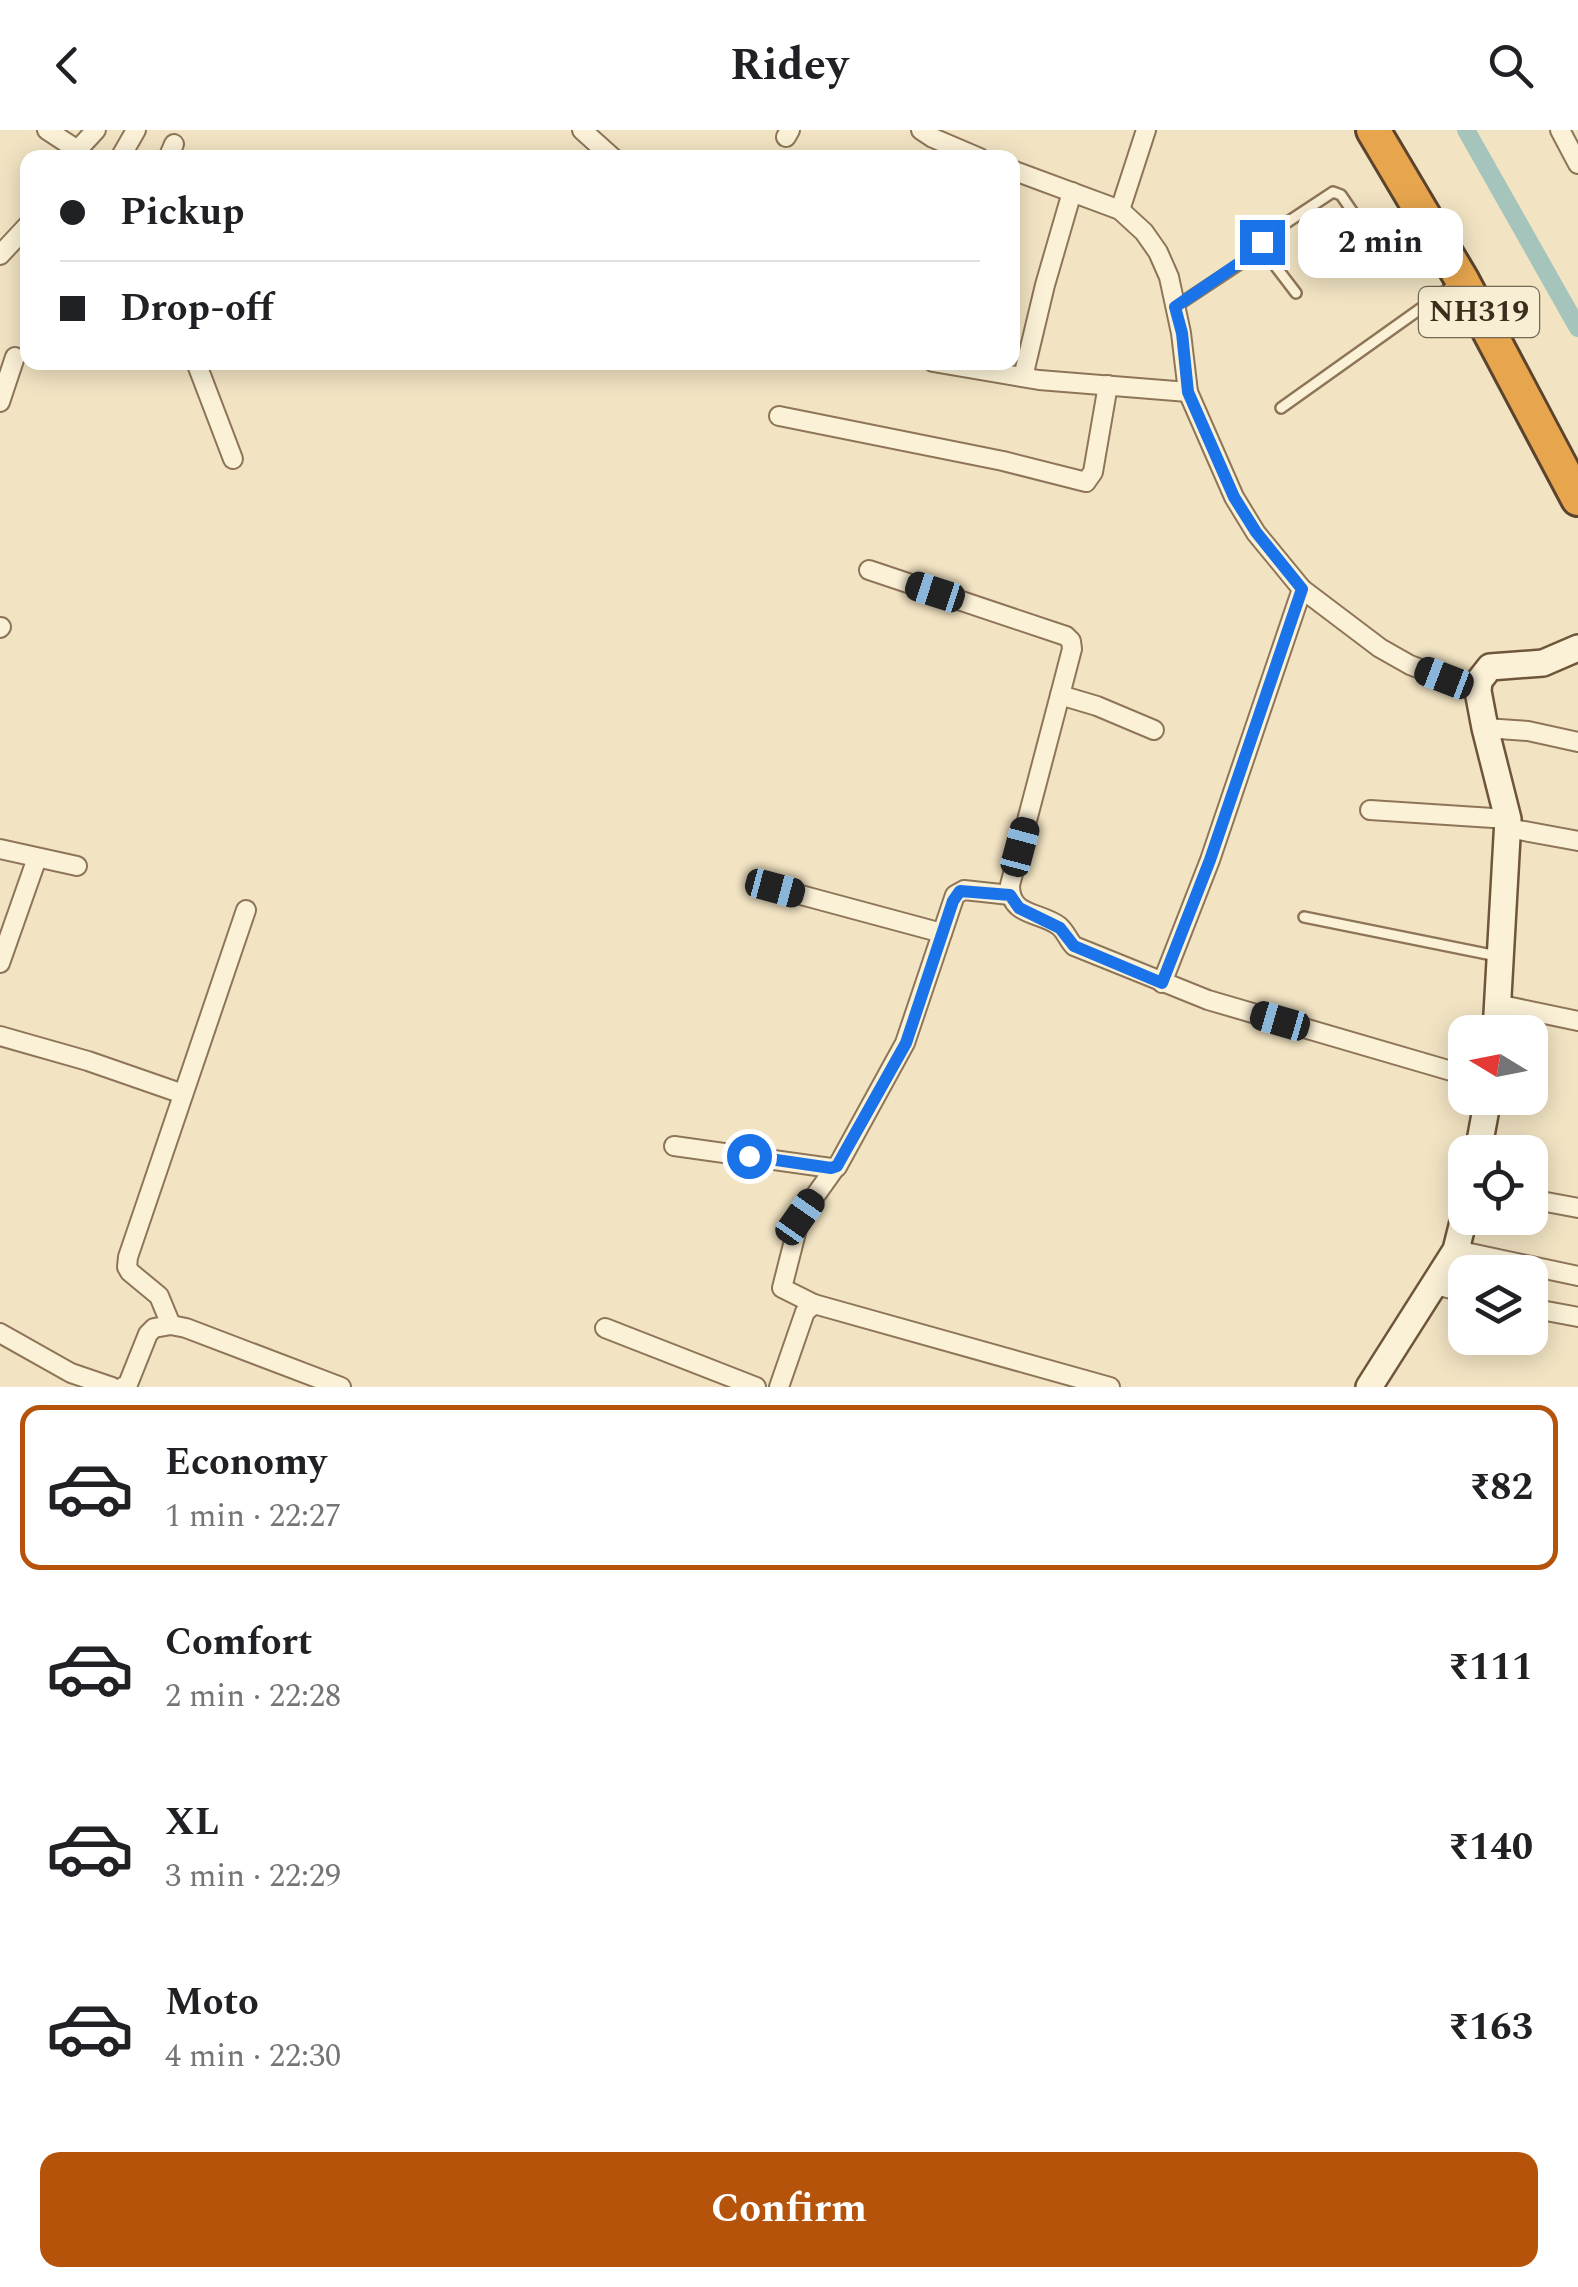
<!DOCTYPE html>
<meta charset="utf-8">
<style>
:root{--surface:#fff;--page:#f2f2f2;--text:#202124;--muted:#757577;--line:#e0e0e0;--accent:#b45309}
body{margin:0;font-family:Spectral,serif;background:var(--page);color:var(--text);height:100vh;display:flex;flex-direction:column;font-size:38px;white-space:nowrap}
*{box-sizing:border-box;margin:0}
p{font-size:32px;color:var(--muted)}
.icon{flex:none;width:55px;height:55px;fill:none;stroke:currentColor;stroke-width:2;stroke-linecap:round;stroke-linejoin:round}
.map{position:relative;height:1257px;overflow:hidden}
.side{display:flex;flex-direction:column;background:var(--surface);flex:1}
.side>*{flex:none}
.banner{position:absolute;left:20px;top:20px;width:1000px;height:220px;border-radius:20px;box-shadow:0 5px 25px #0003;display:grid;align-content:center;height:220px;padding:0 40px;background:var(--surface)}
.needle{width:65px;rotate:280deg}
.controls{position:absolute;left:1448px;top:885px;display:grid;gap:20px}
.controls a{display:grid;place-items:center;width:100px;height:100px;border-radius:20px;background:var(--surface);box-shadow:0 5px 25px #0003;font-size:50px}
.end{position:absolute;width:45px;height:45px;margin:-22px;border:12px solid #1a73e8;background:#fff;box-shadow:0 0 0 5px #fff}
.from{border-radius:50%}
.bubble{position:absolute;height:70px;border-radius:20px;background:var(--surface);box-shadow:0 5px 25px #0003;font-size:32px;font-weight:700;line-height:70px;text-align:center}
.car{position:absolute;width:30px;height:60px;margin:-30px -15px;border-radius:12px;box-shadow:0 0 8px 2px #0007;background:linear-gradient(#222 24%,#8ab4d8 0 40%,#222 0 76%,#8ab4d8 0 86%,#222 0)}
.banner b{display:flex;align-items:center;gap:35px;height:95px;font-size:38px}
.banner b+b{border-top:2px solid var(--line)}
.banner i{width:25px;height:25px;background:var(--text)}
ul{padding:18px 0 0;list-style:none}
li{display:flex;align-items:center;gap:30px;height:165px;margin:0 20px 15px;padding:0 20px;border:5px solid transparent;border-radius:20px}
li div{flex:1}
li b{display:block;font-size:38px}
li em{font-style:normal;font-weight:700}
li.active{border-color:var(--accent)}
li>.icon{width:90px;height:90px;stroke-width:1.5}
.primary-button{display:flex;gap:20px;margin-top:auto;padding:20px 40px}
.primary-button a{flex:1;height:115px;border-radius:20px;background:var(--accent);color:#fff;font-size:40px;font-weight:700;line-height:115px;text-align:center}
header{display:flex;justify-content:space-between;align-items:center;height:130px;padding:0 40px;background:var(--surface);font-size:45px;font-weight:700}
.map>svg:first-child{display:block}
</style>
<header><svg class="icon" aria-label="back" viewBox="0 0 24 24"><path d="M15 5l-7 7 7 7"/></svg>Ridey<svg class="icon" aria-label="search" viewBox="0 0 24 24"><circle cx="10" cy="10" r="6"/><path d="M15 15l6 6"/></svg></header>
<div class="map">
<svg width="1578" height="1257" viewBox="0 0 1578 1257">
<rect width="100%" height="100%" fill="#f2e4c3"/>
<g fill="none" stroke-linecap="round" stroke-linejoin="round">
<path stroke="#a5c4bc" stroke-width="18" d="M1466,0L1578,198"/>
<g stroke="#8e7558" stroke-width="14">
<g id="lane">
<path d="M1261,122L1265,107L1333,62L1341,65L1380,122"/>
<path d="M1175,177L1258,122L1267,125L1296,163"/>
<path d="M1281,278L1458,152"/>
<path d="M1304,787L1497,826"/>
</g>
</g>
<g stroke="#8e7558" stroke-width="22">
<g id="street">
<path d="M47,0L76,19"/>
<path d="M582,0L613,28"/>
<path d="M921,0L933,8L980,28"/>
<path d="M1560,0L1578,34"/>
<path d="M786,7L790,0"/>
<path d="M70,28L96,0"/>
<path d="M120,28L136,0"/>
<path d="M168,28L174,14"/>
<path d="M1012,40L1120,80L1144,102L1158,122L1169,147L1181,203L1188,262L1234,367L1256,403L1302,459L1380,518L1410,535L1478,561"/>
<path d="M1120,80L1146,0"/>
<path d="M0,125L28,95"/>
<path d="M196,232L233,329"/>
<path d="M933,232L1039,250L1188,262"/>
<path d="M1023,247L1045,155L1072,62"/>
<path d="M0,272L15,227"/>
<path d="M779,286L1003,331L1086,352L1093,342L1108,255"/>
<path d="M869,440L1066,506L1071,511L1072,519L1060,565L1010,755C1010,787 1039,781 1059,796C1066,802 1068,810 1074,816L1208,870L1465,945"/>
<path d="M0,498L1,497"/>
<path d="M1060,565L1097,576L1154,600"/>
<path d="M1485,598L1528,601L1578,612"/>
<path d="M1370,680L1508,689"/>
<path d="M1508,698L1578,711"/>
<path d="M0,719L77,736"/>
<path d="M775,758L942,803"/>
<path d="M0,833L37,728"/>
<path d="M1162,853L1210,730L1302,459"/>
<path d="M1497,874L1578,891"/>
<path d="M0,906L88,931L183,964"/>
<path d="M674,1016L831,1038L837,1037L905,913L955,765L964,760L1010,765"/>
<path d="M1530,1069L1578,1078"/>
<path d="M1456,1120L1578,1146"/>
<path d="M1434,1155L1465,1162"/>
<path d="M814,1174L782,1158L800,1087L835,1038"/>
<path d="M1530,1178L1578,1187"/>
<path d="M171,1195L159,1166L130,1142L127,1137L128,1127L246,780"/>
<path d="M605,1198L756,1257"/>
<path d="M0,1203L71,1243L112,1257"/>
<path d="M123,1257L128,1254L148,1204L154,1198L171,1195L186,1198L341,1257"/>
<path d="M779,1257L805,1182L814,1174L1110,1257"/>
</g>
</g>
<g stroke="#6f563b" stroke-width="30">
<g id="secondary">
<path d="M1496,902L1508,689L1485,598L1478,561L1479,551L1490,537L1543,533L1578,518"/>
<path d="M1478,1022L1488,968"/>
<path d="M1369,1257L1456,1120L1465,1084"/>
</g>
</g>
<g stroke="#5b432d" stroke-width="38">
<path id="highway" d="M1373,0L1462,150L1578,369"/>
</g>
<use href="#lane" stroke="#fbf1d7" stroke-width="9"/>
<use href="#street" stroke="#fbf1d7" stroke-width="18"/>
<use href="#secondary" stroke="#fbf1d7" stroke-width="25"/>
<use href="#highway" stroke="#e7a64e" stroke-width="32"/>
</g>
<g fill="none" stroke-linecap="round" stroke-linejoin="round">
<path stroke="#1a73e8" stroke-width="12" d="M749,1026L831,1038L837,1036L906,913L953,771L960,761L1010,765L1019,778L1060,798L1074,816L1162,853L1210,730L1302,459L1256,402L1234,367L1188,262L1182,203L1175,177L1254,123L1261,122L1262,112"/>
</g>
<g text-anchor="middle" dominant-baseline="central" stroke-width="8" stroke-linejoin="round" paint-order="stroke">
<rect fill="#f8eed3" stroke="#746754" stroke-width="2.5" x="1419" y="157" width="120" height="50" rx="8"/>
<g font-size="30" font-weight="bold" fill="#3c2d1d">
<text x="1479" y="182">NH319</text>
</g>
</g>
</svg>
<div class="controls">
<a><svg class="needle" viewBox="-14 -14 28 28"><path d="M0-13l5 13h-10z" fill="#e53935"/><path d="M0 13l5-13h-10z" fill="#757577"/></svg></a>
<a><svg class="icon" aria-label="locate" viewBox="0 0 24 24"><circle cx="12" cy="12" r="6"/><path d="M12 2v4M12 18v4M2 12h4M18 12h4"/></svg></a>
<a><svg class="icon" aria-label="layers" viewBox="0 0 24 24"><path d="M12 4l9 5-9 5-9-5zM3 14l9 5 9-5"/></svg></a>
</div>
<i class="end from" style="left:749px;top:1026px"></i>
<i class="end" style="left:1262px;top:112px"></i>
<div class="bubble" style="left:1298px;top:78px;width:165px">2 min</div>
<i class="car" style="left:935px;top:462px;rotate:288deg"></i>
<i class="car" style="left:1444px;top:548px;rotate:291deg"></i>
<i class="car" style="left:1020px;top:717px;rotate:15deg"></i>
<i class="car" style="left:775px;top:758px;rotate:105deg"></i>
<i class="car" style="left:1280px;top:891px;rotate:286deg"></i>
<i class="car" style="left:800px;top:1087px;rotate:35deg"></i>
<div class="banner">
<b><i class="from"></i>Pickup</b>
<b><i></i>Drop-off</b>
</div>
</div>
<section class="side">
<ul>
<li class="active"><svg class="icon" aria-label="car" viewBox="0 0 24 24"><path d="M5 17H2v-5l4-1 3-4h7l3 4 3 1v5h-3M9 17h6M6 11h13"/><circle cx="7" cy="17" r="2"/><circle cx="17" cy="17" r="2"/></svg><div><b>Economy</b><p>1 min · 22:27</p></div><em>₹82</em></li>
<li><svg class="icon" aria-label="car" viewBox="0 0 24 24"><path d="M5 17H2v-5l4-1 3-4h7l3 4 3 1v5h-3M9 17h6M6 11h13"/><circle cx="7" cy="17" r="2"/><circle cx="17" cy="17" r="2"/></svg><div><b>Comfort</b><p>2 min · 22:28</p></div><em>₹111</em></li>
<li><svg class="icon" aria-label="car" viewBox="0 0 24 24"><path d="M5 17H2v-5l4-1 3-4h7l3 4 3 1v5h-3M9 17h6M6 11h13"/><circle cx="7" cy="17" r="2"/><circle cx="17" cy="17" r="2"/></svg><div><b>XL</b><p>3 min · 22:29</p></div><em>₹140</em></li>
<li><svg class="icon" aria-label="car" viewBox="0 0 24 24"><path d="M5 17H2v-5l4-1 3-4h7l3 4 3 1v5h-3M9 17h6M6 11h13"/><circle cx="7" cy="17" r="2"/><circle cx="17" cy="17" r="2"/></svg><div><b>Moto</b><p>4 min · 22:30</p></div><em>₹163</em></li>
</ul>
<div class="primary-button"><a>Confirm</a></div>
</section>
